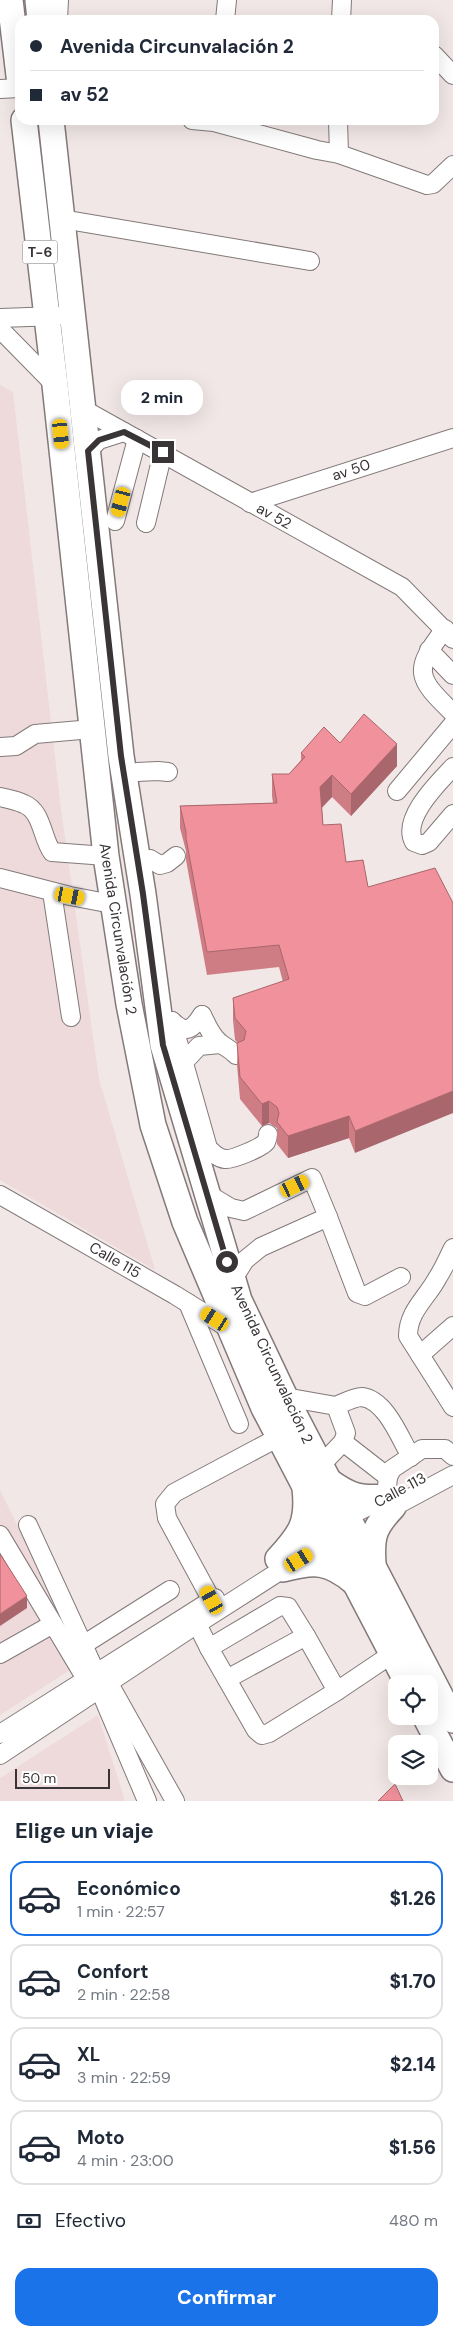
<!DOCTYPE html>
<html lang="es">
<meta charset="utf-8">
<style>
:root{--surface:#fff;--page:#f2f2f3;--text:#1f2937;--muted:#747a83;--line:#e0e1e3;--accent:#1a73e8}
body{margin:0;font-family:"DM Sans",sans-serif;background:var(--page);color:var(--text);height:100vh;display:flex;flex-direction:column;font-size:19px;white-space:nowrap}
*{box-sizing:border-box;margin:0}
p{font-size:16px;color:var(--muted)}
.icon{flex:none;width:28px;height:28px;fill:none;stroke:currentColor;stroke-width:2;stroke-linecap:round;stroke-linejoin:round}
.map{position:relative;height:1801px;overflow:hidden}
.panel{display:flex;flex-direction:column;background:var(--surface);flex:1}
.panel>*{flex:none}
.guide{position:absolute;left:15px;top:15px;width:424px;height:110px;border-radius:15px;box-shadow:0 5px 20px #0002;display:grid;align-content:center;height:110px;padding:0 15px;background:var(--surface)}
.fabs{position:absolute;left:388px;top:1675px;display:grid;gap:10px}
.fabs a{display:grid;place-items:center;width:50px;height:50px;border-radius:10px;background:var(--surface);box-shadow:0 5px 20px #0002;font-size:25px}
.scale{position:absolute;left:15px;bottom:12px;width:95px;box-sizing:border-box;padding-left:5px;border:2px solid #393435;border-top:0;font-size:14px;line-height:18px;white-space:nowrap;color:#393435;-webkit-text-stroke:4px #fff;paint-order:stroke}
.end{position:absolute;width:22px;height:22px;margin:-11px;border:6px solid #393435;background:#fff;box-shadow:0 0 0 2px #fff}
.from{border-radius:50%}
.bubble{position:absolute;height:35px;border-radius:15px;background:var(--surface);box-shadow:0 5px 20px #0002;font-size:16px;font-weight:800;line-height:35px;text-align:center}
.car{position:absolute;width:15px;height:30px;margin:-15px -8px;border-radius:6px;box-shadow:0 0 4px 1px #0007;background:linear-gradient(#f5c518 24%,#345 0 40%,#f5c518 0 76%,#345 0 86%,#f5c518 0)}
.guide b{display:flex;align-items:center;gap:18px;height:48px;font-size:19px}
.guide b+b{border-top:1px solid var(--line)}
.guide i{width:12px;height:12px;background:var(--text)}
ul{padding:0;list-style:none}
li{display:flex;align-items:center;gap:15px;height:75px;margin:0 10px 8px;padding:0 5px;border:2px solid var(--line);border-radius:15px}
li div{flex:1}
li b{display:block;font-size:19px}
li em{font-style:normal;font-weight:800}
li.selected{border-color:var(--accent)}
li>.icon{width:45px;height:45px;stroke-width:1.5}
h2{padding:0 15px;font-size:22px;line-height:60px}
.pay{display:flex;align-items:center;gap:12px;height:55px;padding:0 15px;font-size:19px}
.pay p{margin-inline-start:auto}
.action{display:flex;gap:10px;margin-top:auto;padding:10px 15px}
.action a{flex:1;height:58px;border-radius:15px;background:var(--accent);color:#fff;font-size:20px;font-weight:800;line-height:58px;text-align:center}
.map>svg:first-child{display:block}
</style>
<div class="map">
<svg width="453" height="1801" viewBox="0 0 453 1801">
<rect width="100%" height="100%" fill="#f2e7e7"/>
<g fill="#eedadb">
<path d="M0,385L13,392L61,809L99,1079L155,1270L0,1180Z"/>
<path d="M0,1490L84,1661L0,1715Z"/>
<path d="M98,1715L125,1801H0V1778Z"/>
</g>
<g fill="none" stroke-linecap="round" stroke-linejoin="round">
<g stroke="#837979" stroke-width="20">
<g id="minor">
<path d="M58,20L59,0"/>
<path d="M225,20L227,0"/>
<path d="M341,20L342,0"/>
<path d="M434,55L453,75"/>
<path d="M0,89L20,88"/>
<path d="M192,120L214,122L317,150L339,154L427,185L433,184L453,165"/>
<path d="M338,120L339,154"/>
<path d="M62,219L310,261"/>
<path d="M0,318L57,316"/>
<path d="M0,329L55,385"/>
<path d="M83,409L402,587L453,639"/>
<path d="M88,451L99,440L124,432"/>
<path d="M250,503L453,438"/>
<path d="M115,521L137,439"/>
<path d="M146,523L163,452"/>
<path d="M445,629C412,671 417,678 453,713"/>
<path d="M429,650L453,675"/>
<path d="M0,747L16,746L35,734L92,729"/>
<path d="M453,767C438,783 401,819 414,842L422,845L429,842L453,814"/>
<path d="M137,772L158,771L168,772"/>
<path d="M397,791L453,724"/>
<path d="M0,797C8,799 16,800 24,804C42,811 42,838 52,852L106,856"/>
<path d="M150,859L160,865L167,863L176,856"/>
<path d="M0,878L70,896L112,904"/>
<path d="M52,892L71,1017"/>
<path d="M202,1015C207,1025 211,1036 220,1043C226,1048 231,1049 236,1055"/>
<path d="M172,1021L208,1148C213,1153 217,1158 225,1159C232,1160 261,1148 266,1142C267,1140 268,1136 268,1134"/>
<path d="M172,1021C186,1035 193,1029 202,1015"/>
<path d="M184,1062L199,1046L220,1044"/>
<path d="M206,1193L231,1208L244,1211L312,1178L328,1217L261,1247L245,1260L233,1279"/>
<path d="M0,1195L175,1295L228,1328"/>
<path d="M328,1217L357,1293L365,1296L401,1277"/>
<path d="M453,1248C448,1258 444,1268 438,1277C427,1298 408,1311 408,1336L453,1407"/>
<path d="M188,1303L239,1424"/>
<path d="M420,1355L453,1326"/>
<path d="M285,1397L336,1406L346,1433L343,1442L321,1465"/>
<path d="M336,1406C343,1403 354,1397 362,1397C386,1400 400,1438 411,1457"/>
<path d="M343,1442L388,1477"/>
<path d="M386,1497L388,1477L392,1469L422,1449H445L453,1456"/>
<path d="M382,1513L453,1475"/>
<path d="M28,1525L96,1673"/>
<path d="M0,1535L86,1679"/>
<path d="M290,1551L327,1527L383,1499"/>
<path d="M212,1601L167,1518L165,1504L174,1493L279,1437"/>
<path d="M197,1624L209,1648L280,1606L288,1607L306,1636"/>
<path d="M83,1645L170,1590"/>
<path d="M209,1648L256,1730L262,1735L269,1733L337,1691"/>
<path d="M0,1654L53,1624"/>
<path d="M227,1679L306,1636L337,1691L392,1654"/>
<path d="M108,1682L175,1801"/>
<path d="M99,1688L147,1801"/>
<path d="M0,1734L215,1598"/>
<path d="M0,1755L197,1624L283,1569L342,1535"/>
</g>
</g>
<g stroke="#837979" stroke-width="28">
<g id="highway">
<path d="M10,0L20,84"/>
<path d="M38,0L40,20"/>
<path d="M24,120L55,385L106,856L129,1004L153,1125L185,1222L264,1408L408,1684"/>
<path d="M51,120L121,756L143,894L163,1045L239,1300L285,1397L453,1720"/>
<path d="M330,1482C351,1497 360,1499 386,1497"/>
<path d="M278,1559C301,1534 309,1523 305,1488"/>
<path d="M373,1564C371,1536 374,1527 393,1507"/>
<path d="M283,1569C314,1561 328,1560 354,1582"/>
<path d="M425,1716L453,1769"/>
</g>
</g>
<use href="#minor" stroke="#fff" stroke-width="18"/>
<use href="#highway" stroke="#fff" stroke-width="25"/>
</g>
<path fill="#cf7d85" d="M340,743L397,766L351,816L332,797L322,808L323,825L346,862L363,860L355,1153L349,1138L288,1158L277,1144V1128L269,1123L262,1126L240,1099L237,1065L238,1043L235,1040L233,1020V998L283,982L279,967L207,975L186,860V851L180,828V806L273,803L272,796V774H289L301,760V753Z"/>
<g fill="#a9666c">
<path d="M397,744V766L351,816V794Z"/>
<path d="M332,775V797L320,809V787Z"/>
<path d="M453,1091V1113L355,1153V1131Z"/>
<path d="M269,1101V1123L262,1126V1104Z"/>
<path d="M349,1116V1138L288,1158V1136Z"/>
<path d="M27,1596V1608L0,1626V1614Z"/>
</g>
<g fill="#f1919b" stroke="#a9666c">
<path d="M364,714L397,744L351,794L332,775L320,787L323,825L341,824L346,862L363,860L368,887L435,868L453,903V1091L355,1131L349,1116L288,1136L277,1122L279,1113L277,1107L269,1101L262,1104L240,1077L237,1043L244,1040L246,1031L235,1018L233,998L289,979L279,945L207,952L186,838V832L180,806L277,803L272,774H289L305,757L301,753L324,727L340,743Z"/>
<path d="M0,1554L27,1596L0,1614Z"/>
<path d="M395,1784L403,1801H378Z"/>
</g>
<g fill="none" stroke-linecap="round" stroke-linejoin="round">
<path stroke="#393435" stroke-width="6" d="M163,452L124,432L99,440L88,451L121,756L143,894L163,1045L227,1262"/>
</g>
<g text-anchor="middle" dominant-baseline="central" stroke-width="5" stroke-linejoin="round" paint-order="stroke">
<rect fill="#fff" stroke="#747172" stroke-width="1" x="22.5" y="240.5" width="35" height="23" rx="4"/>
<g font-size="14" font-weight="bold" fill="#393435">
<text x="40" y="252">T-6</text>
</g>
<g font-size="15" fill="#393435" stroke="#fff">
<text transform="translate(351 470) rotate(-18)">av 50</text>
<text transform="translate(274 516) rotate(29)">av 52</text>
<text transform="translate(118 929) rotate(81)">Avenida Circunvalación 2</text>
<text transform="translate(115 1260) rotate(30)">Calle 115</text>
<text transform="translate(272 1364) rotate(65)">Avenida Circunvalación 2</text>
<text transform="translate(400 1490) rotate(-28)">Calle 113</text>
</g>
</g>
</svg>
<div class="fabs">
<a><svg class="icon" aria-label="locate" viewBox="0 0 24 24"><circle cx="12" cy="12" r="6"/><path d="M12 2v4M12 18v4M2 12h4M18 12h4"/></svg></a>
<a><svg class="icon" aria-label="layers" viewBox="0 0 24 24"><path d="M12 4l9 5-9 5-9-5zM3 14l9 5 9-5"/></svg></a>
</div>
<div class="scale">50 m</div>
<i class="end from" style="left:227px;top:1262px"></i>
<i class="end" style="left:163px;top:452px"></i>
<div class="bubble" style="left:121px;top:380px;width:82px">2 min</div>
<i class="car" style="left:61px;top:434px;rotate:174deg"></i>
<i class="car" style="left:121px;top:502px;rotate:195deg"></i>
<i class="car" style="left:70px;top:896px;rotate:101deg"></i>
<i class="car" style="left:295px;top:1186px;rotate:64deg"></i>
<i class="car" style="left:215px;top:1319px;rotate:302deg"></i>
<i class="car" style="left:299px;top:1560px;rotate:59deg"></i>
<i class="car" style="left:212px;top:1600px;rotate:331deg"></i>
<div class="guide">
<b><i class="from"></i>Avenida Circunvalación 2</b>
<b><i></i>av 52</b>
</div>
</div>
<section class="panel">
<h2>Elige un viaje</h2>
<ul>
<li class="selected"><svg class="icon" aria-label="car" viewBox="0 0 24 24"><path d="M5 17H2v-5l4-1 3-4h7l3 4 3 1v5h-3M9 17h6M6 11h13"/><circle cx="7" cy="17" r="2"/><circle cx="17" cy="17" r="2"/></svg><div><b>Económico</b><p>1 min · 22:57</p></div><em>$1.26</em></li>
<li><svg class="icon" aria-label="car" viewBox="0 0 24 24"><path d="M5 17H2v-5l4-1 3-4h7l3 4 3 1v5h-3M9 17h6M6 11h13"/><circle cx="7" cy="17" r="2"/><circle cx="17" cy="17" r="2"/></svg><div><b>Confort</b><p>2 min · 22:58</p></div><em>$1.70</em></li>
<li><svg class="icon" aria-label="car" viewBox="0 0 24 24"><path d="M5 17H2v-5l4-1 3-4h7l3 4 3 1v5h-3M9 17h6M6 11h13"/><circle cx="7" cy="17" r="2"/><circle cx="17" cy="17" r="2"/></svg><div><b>XL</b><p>3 min · 22:59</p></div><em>$2.14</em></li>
<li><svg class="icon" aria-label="car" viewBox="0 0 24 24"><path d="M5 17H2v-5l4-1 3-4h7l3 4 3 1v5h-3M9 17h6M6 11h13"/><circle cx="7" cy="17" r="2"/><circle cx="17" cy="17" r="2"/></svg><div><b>Moto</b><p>4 min · 23:00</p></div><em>$1.56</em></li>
</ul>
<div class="pay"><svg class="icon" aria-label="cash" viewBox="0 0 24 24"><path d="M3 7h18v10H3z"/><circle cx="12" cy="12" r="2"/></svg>Efectivo<p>480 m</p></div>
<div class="action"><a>Confirmar</a></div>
</section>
